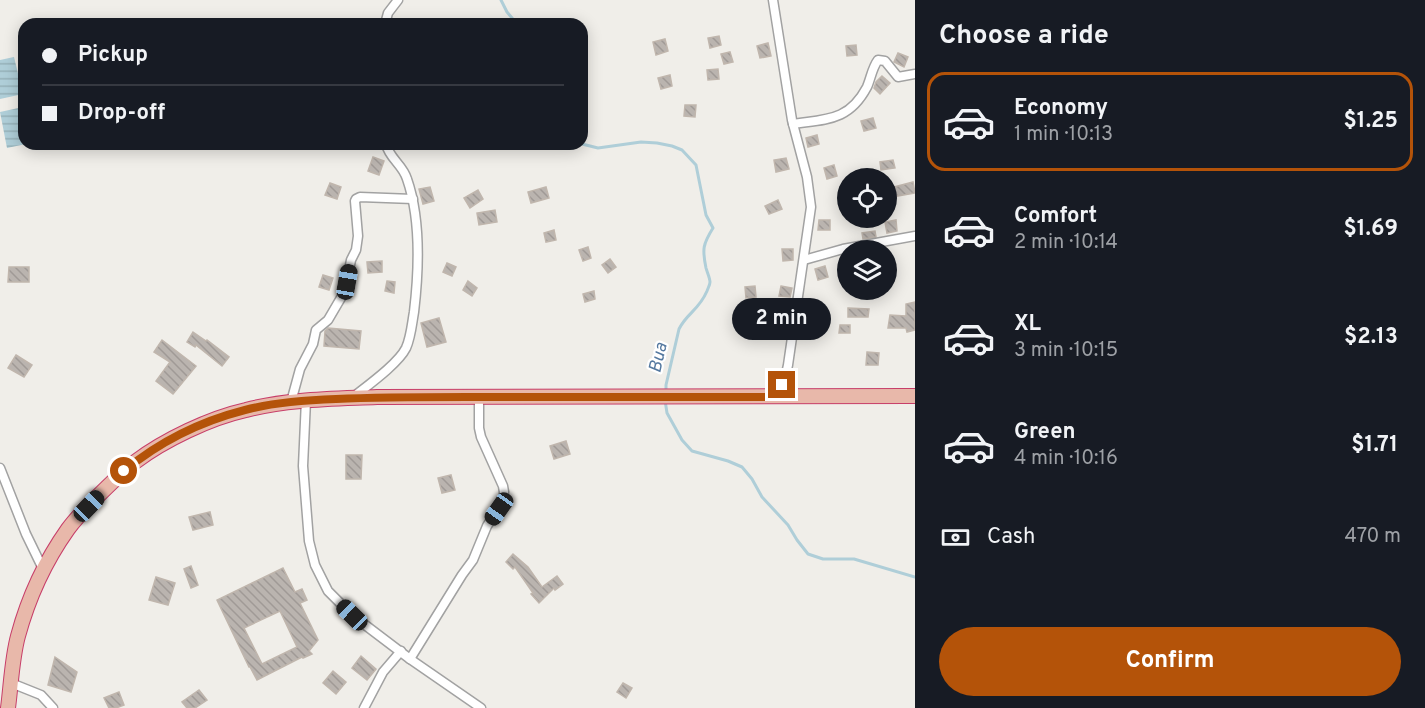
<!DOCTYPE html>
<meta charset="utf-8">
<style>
:root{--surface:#171b24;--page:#20242c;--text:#f1f3f6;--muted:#9ea1a6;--line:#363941;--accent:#b45309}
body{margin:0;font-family:Overpass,sans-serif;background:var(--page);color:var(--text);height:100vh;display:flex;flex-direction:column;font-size:22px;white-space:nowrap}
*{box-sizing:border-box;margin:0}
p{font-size:20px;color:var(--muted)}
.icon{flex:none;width:33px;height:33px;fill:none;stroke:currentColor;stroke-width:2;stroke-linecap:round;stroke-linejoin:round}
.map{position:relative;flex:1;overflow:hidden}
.panel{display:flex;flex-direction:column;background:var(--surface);width:510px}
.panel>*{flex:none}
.top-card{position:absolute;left:18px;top:18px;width:570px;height:132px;border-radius:18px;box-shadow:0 3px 15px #0003;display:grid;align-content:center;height:132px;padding:0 24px;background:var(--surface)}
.fabs{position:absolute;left:837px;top:168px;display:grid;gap:12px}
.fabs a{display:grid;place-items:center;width:60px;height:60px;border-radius:50%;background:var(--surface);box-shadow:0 3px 15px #0003;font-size:30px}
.end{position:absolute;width:27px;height:27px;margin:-14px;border:8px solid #b45309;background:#fff;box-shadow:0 0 0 3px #fff}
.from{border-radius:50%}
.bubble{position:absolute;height:42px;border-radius:21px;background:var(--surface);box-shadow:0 3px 15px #0003;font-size:20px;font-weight:700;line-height:42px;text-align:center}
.car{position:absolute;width:18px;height:36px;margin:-18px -9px;border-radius:8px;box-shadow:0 0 4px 2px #0007;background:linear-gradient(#222 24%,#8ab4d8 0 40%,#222 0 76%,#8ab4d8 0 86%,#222 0)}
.top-card b{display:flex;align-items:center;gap:21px;height:57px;font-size:22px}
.top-card b+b{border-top:2px solid var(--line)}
.top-card i{width:15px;height:15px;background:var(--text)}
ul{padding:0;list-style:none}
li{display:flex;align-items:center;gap:18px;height:99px;margin:0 12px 9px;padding:0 12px;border:3px solid transparent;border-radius:18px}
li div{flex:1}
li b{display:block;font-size:22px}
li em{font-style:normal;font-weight:700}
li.current{border-color:var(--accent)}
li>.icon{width:54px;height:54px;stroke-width:1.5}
h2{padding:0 24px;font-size:27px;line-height:72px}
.pay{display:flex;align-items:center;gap:15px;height:66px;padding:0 24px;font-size:22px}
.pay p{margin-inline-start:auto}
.button{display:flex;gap:12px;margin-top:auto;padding:12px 24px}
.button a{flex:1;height:69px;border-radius:36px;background:var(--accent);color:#fff;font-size:24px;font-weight:700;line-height:69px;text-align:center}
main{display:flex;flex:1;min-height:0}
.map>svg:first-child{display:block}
</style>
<main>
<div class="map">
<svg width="915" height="708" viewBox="0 0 915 708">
<defs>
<pattern id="water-rules" width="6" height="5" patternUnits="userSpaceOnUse" patternTransform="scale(1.5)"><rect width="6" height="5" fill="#afced8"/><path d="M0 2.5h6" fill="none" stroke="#96b1b9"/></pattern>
<pattern id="building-back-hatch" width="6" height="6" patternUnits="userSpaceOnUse" patternTransform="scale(1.5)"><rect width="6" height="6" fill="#bab4af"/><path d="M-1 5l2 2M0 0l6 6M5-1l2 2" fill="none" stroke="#a09a96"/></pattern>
</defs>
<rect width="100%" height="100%" fill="#f0eee9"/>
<g fill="url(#water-rules)">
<path d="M14,57L23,94L0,99V60Z"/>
<path d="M23,107L24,144H26L7,148L0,112Z"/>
</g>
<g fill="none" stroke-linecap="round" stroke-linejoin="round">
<g stroke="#afced8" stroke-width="3">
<path d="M501,0L507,12L517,24"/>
<path d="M582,81L585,86L582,90"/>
<path d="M582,144L598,148L641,142L657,143L672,146L682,150L696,165L706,215L713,228C703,244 702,249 706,268C707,272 710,278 710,282C710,285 708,288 707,291C699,310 687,313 679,329L666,385V394"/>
<path d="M665,400L667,413L682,440L692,451L728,461L742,467L752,479L762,497L788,525L797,540L808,554L823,559H854L915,577"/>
</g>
</g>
<g fill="url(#building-back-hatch)" stroke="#c0b6ad" stroke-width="1.5" fill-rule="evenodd">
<path d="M719,36L721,45L710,48L708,38Z"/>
<path d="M665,39L668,51L656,55L653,42Z"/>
<path d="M768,43L771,56L760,58L757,46Z"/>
<path d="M856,45L857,55L847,56L846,46Z"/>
<path d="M730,52L733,62L724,64L721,54Z"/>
<path d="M898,53L908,57L904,67L894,62Z"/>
<path d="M718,69L719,79L708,80L707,70Z"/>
<path d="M670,75L672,86L661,89L658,78Z"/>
<path d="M882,76L890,83L880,94L874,88L876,82Z"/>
<path d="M685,105H696L695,117L684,116Z"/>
<path d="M873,118L876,128L864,131L861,121Z"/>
<path d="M817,135L819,144L808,147L806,138Z"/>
<path d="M373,157L384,161L379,175L368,171Z"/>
<path d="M786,158L789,169L776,172L774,160Z"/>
<path d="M893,160L895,168L881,170L880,162Z"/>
<path d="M834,165L837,176L827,179L824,168Z"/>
<path d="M913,182L915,193L886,198V189Z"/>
<path d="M330,183L341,187L337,199L325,195Z"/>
<path d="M430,187L434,201L423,204L419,189Z"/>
<path d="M546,187L549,198L531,203L528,192Z"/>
<path d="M478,190L483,199L470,208L464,198Z"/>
<path d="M778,200L782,209L769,214L765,206Z"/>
<path d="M495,210L497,222L479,225L477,213Z"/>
<path d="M819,220H830V230H818Z"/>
<path d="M896,220L897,231L887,233L885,222Z"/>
<path d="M554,230L556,240L546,242L544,233Z"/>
<path d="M875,231L876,237L863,239L862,233Z"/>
<path d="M588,247L591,258L583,261L579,250Z"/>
<path d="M782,249H793V260L783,261Z"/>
<path d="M610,259L616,267L608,273L602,265Z"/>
<path d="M382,261V272L368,273L367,262Z"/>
<path d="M447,263L456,267L452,276L443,272Z"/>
<path d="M825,266L828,277L818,280L815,269Z"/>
<path d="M9,267H29V282H8Z"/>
<path d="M323,275L333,278L329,290L319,287Z"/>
<path d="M387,281L395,282L394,293L385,291Z"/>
<path d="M468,281L477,288L472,296L463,290Z"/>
<path d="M755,286L756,297L746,298L745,287Z"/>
<path d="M781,286L792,288L790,297L779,296Z"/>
<path d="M594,291L595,299L585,302L583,294Z"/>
<path d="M915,302V330L907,332L906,328H888L890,315L906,316V304Z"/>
<path d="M848,308L869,309L868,317H848Z"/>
<path d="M439,318L446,342L427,347L421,323Z"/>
<path d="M770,322L780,324L778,335L769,334Z"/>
<path d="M840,325H850V333H839Z"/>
<path d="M328,328L361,331L359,349L324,346L325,331Z"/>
<path d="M193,332L206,341L207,340L229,357L222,366L196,345L195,347L187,342Z"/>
<path d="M162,340L196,366L173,394L156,381L170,362L154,352Z"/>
<path d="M867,352L879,353L878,365H866Z"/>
<path d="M16,355L32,365L24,377L8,368Z"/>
<path d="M566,441L570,454L554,459L550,446Z"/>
<path d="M346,455H362L361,479H346Z"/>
<path d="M451,475L455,490L442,493L438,478Z"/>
<path d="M210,512L213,525L193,530L189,517Z"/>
<path d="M513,554L528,567L542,587L557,576L563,584L555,590L554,588L539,603L531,594L533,593L515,567L513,569L506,562Z"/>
<path d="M191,566L198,585L191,588L184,569Z"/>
<path d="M283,568L295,592L302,589L307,600L300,603L318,640L309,651L312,654L303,658L302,657L257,680L250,667H249L217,600ZM280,611L297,647L262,664L244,628Z"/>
<path d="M156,577L175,583L168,605L149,600Z"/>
<path d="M361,656L376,669L367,680L352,668Z"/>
<path d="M55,657L77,672L71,692L48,685Z"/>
<path d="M333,671L346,682L336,694L323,683Z"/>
<path d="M623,683L632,688L626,698L617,692Z"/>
<path d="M199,690L207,700L195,708H187L182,702Z"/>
<path d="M119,692L124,705L116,708H109L104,698Z"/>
</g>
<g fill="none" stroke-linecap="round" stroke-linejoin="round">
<g stroke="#a2a2a2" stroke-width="11">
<g id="minor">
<path d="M773,0L792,120L807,177L811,207L788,365L786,374L777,397"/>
<path d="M385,24L388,13L398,0"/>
<path d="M793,124C827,119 849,121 867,87C871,78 872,68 878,60L885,61L898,77L915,74"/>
<path d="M804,260L843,249L915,236"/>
<path d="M352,398C367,386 398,364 406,348C411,337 412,323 414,312C419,270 421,219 407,179C403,165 389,158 386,144"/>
<path d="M306,400L303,466L309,541L315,565L328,591L352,615L410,659L481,708"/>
<path d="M291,402L300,369L313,344L316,330L328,320L345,291L351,260L356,250L358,236L355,201L356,199L360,197L413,199"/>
<path d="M0,468L26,534L44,571"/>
<path d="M410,659L462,575L473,560L487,526L503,501L504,492L503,486L481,437L479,428V397"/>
<path d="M11,683L41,695L53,708"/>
<path d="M364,708L383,672L401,651"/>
</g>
</g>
<g stroke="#c73e69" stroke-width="16">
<path id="trunk" d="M8,708C11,685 12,658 18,636C28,599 46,560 68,529C76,518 86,508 95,499C108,486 121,473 135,462C164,440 210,418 246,410C288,399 333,399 377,397L915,396"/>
</g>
<use href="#minor" stroke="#fff" stroke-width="8"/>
<use href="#trunk" stroke="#e8b8aa" stroke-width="14"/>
</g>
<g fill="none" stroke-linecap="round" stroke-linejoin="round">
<path stroke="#b45309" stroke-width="8" d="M124,471C159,442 202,421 245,410C275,402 305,400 336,399C379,397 423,397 467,397C570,397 673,397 777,397L782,385"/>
</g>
<g text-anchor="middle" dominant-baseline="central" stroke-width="4.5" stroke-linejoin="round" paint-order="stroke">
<g font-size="18" font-style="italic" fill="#54789f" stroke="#fff">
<text transform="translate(659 358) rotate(-77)">Bua</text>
</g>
</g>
</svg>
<div class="fabs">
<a><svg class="icon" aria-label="locate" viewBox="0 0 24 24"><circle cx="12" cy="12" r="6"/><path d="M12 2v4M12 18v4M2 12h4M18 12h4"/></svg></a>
<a><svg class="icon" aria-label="layers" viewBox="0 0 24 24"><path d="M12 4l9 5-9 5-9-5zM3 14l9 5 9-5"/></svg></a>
</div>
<i class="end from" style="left:124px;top:471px"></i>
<i class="end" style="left:782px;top:385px"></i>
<div class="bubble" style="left:732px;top:298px;width:99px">2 min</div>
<i class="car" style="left:347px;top:282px;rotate:10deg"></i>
<i class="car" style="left:89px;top:506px;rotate:44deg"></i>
<i class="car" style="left:499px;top:509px;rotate:215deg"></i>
<i class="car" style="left:352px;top:615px;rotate:314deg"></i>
<div class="top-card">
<b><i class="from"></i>Pickup</b>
<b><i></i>Drop-off</b>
</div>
</div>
<section class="panel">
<h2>Choose a ride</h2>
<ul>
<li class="current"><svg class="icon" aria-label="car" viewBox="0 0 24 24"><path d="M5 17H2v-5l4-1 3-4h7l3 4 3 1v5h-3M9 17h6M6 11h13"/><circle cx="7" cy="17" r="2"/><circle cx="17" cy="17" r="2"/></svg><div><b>Economy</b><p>1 min · 10:13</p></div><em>$1.25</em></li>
<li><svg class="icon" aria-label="car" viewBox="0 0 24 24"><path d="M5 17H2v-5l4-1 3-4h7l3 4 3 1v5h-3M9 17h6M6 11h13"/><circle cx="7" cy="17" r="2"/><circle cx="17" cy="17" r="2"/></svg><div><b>Comfort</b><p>2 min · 10:14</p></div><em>$1.69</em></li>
<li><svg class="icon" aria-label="car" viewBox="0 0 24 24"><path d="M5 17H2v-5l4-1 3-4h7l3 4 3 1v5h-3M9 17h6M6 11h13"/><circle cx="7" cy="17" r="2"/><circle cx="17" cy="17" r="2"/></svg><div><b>XL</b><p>3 min · 10:15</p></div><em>$2.13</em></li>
<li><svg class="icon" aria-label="car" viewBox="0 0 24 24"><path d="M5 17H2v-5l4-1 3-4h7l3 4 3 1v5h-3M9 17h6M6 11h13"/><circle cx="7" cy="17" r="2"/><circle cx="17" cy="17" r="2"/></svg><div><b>Green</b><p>4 min · 10:16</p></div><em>$1.71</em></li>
</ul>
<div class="pay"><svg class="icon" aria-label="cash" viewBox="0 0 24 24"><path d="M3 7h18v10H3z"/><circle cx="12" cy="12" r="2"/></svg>Cash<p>470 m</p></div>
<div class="button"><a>Confirm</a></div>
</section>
</main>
